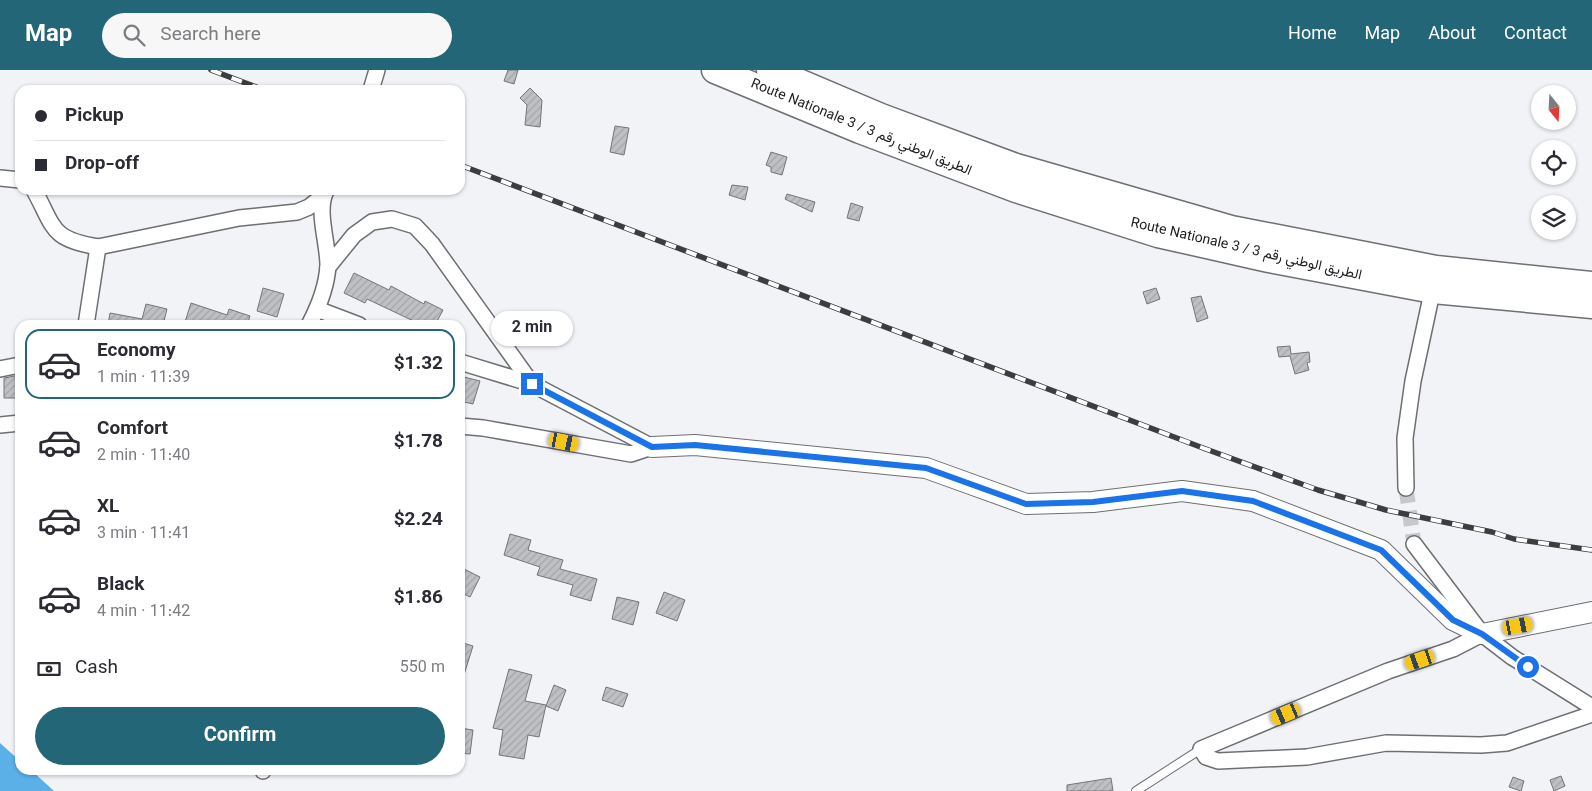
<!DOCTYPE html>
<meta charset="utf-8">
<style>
:root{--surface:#fff;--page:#f7f7f7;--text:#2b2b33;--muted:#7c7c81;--line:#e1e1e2;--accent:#226678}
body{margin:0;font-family:Georgia,Vazirmatn,serif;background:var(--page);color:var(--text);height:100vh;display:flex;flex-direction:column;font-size:19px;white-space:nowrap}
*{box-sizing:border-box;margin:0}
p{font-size:16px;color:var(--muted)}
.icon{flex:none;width:28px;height:28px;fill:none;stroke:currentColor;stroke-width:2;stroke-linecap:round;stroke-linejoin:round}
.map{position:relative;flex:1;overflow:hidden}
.details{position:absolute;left:15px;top:250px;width:450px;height:455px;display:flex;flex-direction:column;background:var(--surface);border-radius:15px;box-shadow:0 1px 4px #0004}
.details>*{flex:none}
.guide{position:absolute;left:15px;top:15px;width:450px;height:110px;border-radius:15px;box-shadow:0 1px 4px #0004;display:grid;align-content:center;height:110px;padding:0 20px;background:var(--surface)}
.needle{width:32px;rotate:162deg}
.buttons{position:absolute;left:1531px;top:15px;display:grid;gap:10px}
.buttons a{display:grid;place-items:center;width:45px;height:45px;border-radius:50%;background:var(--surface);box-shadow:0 1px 4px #0004;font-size:25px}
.end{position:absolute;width:22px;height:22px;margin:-11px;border:6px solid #1a73e8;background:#fff;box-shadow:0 0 0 2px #fff}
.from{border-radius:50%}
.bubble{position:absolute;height:35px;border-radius:18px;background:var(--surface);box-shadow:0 1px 4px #0004;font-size:16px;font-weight:700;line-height:35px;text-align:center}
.car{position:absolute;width:15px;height:30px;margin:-15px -8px;border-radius:6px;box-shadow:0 0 4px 1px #0007;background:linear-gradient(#f5c518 24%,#345 0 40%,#f5c518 0 76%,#345 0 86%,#f5c518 0)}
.guide b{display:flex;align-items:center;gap:18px;height:48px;font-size:19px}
.guide b+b{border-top:1px solid var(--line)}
.guide i{width:12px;height:12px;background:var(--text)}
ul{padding:9px 0 0;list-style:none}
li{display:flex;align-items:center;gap:15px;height:70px;margin:0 10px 8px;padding:0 10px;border:2px solid transparent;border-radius:15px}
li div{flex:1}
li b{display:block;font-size:19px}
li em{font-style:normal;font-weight:700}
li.selected{border-color:var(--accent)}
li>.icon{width:45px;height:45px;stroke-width:1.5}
.pay{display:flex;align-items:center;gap:12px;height:55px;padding:0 20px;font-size:19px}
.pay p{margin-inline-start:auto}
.cta{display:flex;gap:10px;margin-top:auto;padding:10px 20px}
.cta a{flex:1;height:58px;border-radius:30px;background:var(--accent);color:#fff;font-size:20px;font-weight:700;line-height:58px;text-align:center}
header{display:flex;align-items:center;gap:30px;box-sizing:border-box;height:70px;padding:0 25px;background:var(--accent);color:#fff}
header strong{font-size:24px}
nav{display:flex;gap:28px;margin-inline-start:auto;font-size:18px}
.search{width:350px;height:45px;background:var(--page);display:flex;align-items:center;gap:12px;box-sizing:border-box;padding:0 18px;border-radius:28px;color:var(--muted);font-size:19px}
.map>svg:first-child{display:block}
</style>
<header>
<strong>Map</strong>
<div class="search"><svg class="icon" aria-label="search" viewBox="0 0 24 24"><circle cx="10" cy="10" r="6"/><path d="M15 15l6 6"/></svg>Search here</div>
<nav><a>Home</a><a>Map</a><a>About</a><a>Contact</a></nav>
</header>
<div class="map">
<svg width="1592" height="721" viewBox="0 0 1592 721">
<defs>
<pattern id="building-hatch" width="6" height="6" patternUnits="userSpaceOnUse" patternTransform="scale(1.25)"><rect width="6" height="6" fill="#bfc0c4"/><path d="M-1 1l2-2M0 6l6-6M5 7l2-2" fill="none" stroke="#a4a5a8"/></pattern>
</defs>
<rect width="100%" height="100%" fill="#f2f3f7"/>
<path fill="#5cb0e8" d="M0,673L20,691V700H31L54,721H0Z"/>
<g fill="url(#building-hatch)" stroke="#747578">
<path d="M508,0H518L514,14L504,11Z"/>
<path d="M530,18L542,30L540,57L525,55L527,35L520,28Z"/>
<path d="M615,56L629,58L624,85L610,82Z"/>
<path d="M771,82L787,87L782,105L771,102V97L766,95Z"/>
<path d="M732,115L748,117L745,130L729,125Z"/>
<path d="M787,124L815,132L812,142L785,129Z"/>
<path d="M851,133L863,137L859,151L847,148Z"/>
<path d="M354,203L389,220L391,216L424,234L425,231L443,240L435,255H422L367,229L365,233L344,223Z"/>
<path d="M263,218L284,224L277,247L257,241Z"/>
<path d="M1156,218L1160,229L1147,234L1143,222Z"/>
<path d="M1201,226L1208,248L1197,252L1191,228Z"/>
<path d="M191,233L227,245L229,239L250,246L248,252L252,253V255H184Z"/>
<path d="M146,234L167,239L163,255H108L110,243L142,249Z"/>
<path d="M1290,276L1291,284L1309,282L1310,292L1307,293L1309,300L1295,304L1290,286L1279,287L1277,277Z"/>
<path d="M20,305V328H4V308Z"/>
<path d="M460,306L480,311L473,334L460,331Z"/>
<path d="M510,464L531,470L528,480L563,490L560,499L597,509L591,531L570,525L573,515L537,505L540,497L504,485Z"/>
<path d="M460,497L480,507L470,527L460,522Z"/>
<path d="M664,522L685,530L677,551L656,543Z"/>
<path d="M617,527L639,532L633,555L612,549Z"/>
<path d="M460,572L473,576L462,611H460Z"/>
<path d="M509,599L532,605L525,631L546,635L539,667L528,665L524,689L499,685L503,660L493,658Z"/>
<path d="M554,615L566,620L558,641L546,636Z"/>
<path d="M606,617L628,624L623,637L602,630Z"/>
<path d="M460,658L473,660L470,684L460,683Z"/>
<path d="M1561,706L1565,716L1554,721L1550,710Z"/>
<path d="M1513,707L1524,711L1521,721L1509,717Z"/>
<path d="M1111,708L1113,721H1067V715Z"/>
</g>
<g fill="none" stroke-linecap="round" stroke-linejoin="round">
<path stroke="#c7c8cc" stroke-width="15" stroke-dasharray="15 8" stroke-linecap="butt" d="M1406,418L1414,474"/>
<g stroke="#6e6f73" stroke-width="10">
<path id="service" d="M1136,721L1201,679"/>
</g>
<g stroke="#6e6f73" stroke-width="18">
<g id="minor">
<path d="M371,20L377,0"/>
<path d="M0,108L20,110"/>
<path d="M34,120C55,158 50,169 98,177L239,148L297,142L309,137L324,125"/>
<path d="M328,197L354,165L372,152L392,149L415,156L432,174L532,314"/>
<path d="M317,239L359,255"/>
<path d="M86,255L98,177"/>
<path d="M309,255C318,238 327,215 328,195C328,173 316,140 326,121"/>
<path d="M460,292L532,314L652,377"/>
<path d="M0,299L20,295"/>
<path d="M0,355L20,353"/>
<path d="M460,356L483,358L631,384L652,377"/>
<path d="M1406,418L1405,368L1413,311L1434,213"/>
<path d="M1414,474L1482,564L1512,587L1592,637"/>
<path d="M1482,564L1453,579L1388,601L1201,679L1206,687L1218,691L1307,687L1386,673L1481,675L1507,673L1592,644"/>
<path d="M263,701V700"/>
</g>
</g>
<g stroke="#6e6f73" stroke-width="22">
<path id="tertiary" d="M652,377L695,375L926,398L1026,434L1093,432L1182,421L1253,431L1381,480L1453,550L1482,564L1592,542"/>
</g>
<g stroke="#6e6f73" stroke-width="29">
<g id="trunk">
<path d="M715,0L860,60L1016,119L1158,164L1269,189L1433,220L1592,235"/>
<path d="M770,0L881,47L1016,97L1231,159L1436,199L1592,215"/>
</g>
</g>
<use href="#service" stroke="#fff" stroke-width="8"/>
<use href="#minor" stroke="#fff" stroke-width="15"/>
<use href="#tertiary" stroke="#fff" stroke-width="20"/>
<use href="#trunk" stroke="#fff" stroke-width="26"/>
<g stroke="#3c3d3e" stroke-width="5.5">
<g id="rail">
<path d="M211,0L264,20"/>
<path d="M460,95L1203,378L1318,420L1386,440L1492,462L1514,469L1592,480"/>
</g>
</g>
<use href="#rail" stroke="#fff" stroke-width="4" stroke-dasharray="11" stroke-linecap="butt"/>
</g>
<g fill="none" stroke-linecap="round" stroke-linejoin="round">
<path stroke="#1a73e8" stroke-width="6" d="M532,314L652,377L695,375L926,398L1026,434L1093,432L1182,421L1253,431L1381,480L1453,550L1482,564L1528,597"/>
</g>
<g text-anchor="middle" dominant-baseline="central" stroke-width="4.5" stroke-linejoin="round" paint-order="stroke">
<g font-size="14" fill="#1c1d1e" stroke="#fff">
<text transform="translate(861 58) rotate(22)">Route Nationale 3 / الطريق الوطني رقم 3</text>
<text transform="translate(1246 180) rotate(13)">Route Nationale 3 / الطريق الوطني رقم 3</text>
</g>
</g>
</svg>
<div class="buttons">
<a><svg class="needle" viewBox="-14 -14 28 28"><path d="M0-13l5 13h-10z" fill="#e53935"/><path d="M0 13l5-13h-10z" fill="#7c7c81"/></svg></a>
<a><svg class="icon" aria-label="locate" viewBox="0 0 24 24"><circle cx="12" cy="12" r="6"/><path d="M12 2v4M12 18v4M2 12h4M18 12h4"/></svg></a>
<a><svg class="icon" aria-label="layers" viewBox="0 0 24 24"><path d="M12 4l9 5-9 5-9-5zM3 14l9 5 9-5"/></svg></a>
</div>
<i class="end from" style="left:1528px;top:597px"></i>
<i class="end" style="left:532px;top:314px"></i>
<div class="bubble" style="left:491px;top:241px;width:82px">2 min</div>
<i class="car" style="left:564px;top:372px;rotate:102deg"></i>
<i class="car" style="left:1518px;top:556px;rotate:79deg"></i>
<i class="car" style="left:1420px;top:590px;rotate:251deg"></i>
<i class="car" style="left:1286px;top:644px;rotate:247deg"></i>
<div class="guide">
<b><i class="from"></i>Pickup</b>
<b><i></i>Drop-off</b>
</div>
<section class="details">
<ul>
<li class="selected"><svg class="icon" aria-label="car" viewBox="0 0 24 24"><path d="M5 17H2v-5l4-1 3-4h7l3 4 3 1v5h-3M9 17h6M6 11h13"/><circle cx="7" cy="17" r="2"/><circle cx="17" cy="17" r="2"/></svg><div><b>Economy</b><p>1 min · 11:39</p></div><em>$1.32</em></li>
<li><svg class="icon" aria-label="car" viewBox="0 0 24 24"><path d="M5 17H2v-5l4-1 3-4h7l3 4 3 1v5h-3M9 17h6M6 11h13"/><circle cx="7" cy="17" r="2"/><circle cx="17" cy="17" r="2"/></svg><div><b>Comfort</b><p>2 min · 11:40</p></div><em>$1.78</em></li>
<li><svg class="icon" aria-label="car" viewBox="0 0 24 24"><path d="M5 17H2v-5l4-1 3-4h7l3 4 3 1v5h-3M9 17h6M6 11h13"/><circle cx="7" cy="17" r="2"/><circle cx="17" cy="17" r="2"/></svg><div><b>XL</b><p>3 min · 11:41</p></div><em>$2.24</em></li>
<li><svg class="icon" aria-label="car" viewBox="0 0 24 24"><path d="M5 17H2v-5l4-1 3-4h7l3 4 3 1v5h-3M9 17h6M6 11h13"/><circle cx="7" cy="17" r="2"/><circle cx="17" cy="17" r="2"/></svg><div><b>Black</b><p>4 min · 11:42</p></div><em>$1.86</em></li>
</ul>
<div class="pay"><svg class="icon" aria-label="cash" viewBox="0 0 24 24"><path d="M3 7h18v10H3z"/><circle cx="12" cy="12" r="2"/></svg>Cash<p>550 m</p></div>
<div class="cta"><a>Confirm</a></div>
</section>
</div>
